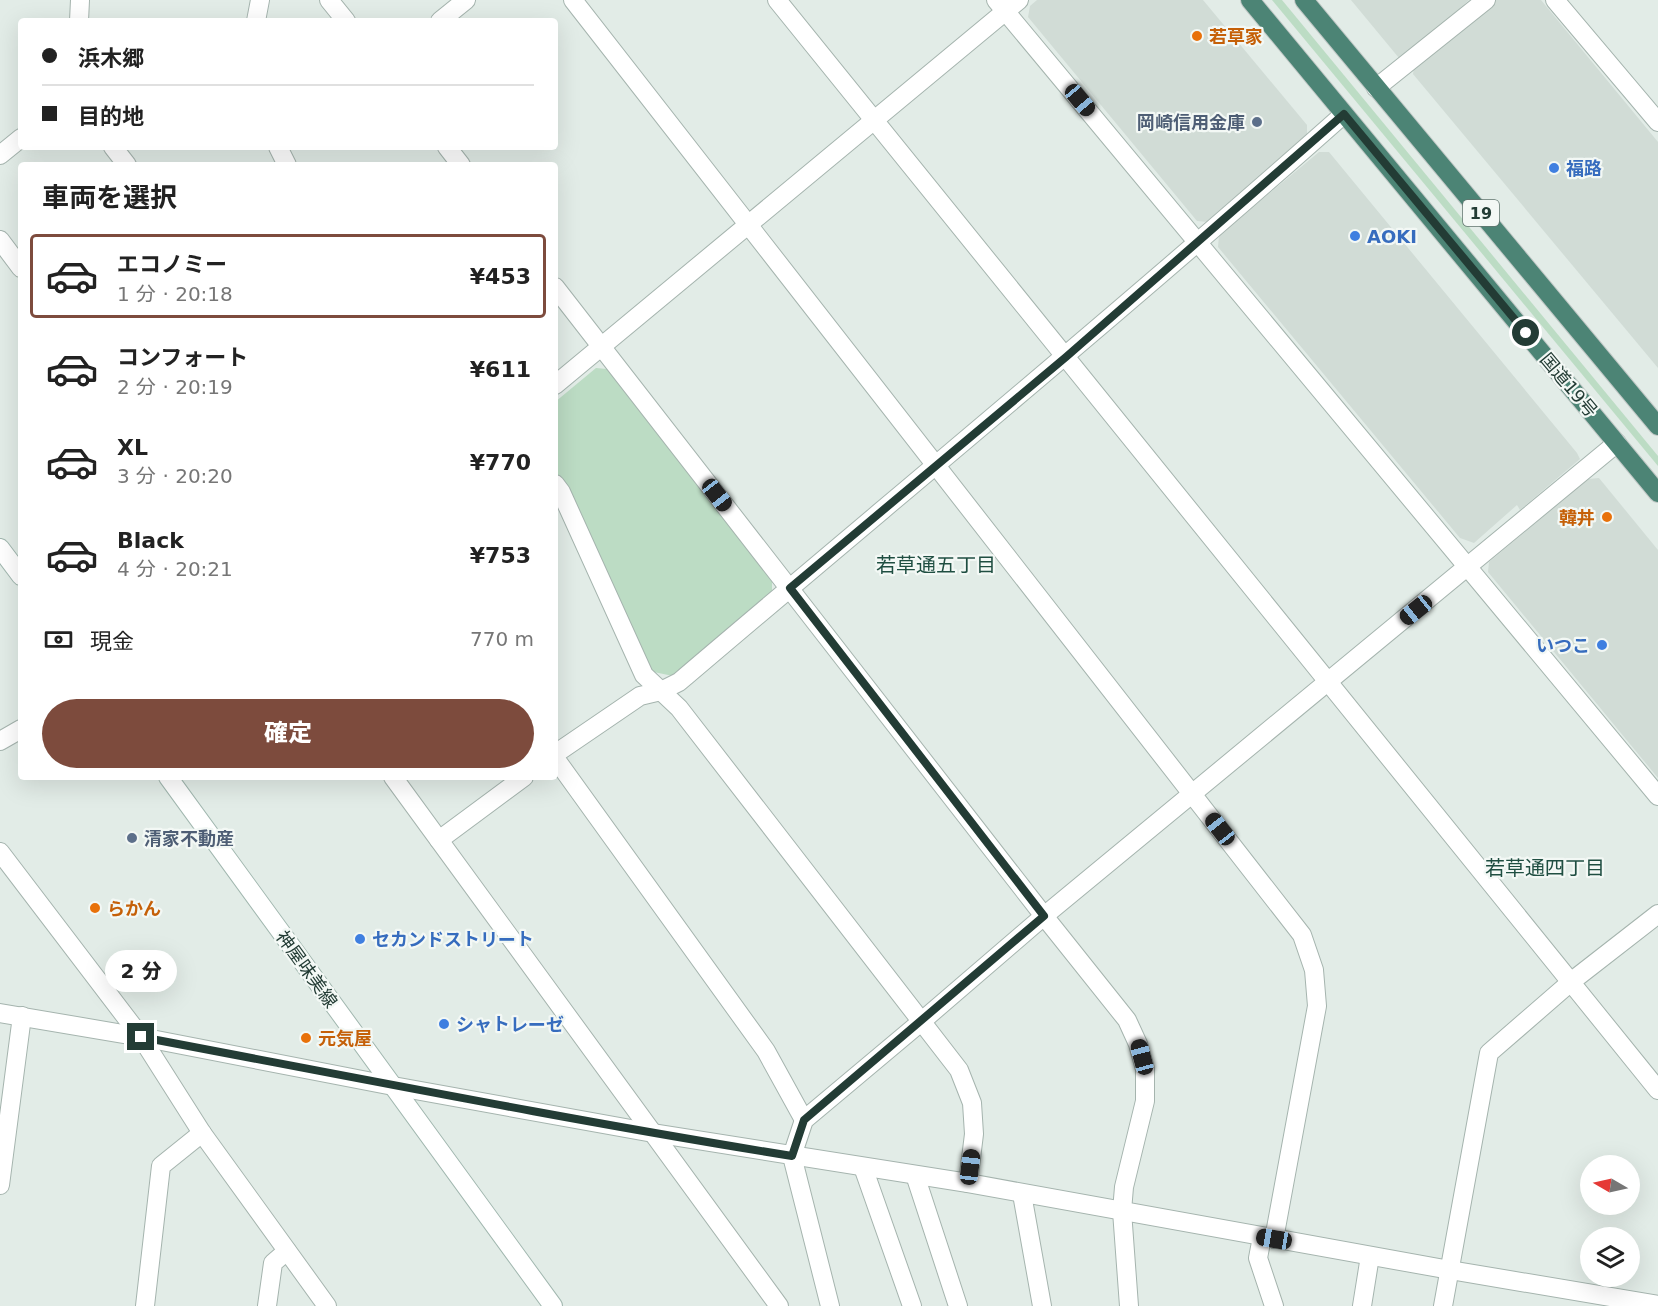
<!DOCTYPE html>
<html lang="ja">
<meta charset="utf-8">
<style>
:root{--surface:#fff;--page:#f6f6f6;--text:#222;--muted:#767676;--line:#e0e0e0;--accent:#7d4b3d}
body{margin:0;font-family:"DejaVu Sans","Noto Sans JP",sans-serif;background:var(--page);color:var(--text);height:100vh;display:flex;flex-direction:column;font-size:22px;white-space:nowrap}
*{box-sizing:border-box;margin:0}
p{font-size:20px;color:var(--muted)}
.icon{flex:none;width:33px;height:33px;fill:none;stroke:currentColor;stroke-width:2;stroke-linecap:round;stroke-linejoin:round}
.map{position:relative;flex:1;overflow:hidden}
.side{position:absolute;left:18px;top:162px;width:540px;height:618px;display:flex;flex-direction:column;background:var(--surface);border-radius:6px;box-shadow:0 6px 24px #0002}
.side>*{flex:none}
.top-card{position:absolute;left:18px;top:18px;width:540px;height:132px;border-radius:6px;box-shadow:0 6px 24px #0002;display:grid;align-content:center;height:132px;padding:0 24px;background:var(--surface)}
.needle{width:39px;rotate:279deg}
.controls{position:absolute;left:1580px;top:1155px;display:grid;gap:12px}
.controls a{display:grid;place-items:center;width:60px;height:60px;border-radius:50%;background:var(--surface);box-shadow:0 6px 24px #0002;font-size:30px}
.end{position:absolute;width:27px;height:27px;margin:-14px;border:8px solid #233c35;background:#fff;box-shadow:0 0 0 3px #fff}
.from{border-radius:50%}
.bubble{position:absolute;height:42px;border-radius:21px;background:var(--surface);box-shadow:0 6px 24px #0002;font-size:20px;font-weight:800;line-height:42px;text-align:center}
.car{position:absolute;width:18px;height:36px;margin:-18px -9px;border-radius:8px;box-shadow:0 0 4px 2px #0007;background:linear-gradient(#222 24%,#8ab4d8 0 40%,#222 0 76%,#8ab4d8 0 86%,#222 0)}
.top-card b{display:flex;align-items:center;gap:21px;height:57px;font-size:22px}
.top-card b+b{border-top:2px solid var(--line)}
.top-card i{width:15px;height:15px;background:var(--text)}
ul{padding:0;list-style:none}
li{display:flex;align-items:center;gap:18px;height:84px;margin:0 12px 9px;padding:0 12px;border:3px solid transparent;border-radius:6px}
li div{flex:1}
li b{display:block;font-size:22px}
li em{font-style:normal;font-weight:800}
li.on{border-color:var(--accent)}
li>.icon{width:54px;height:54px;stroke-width:1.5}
h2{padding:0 24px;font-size:27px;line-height:72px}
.pay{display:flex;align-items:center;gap:15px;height:66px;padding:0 24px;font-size:22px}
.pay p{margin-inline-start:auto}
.button{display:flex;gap:12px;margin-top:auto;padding:12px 24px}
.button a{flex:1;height:69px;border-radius:36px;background:var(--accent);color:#fff;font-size:24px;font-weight:800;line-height:69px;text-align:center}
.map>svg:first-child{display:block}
</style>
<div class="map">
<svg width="1658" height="1306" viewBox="0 0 1658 1306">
<rect width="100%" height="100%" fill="#e2ece7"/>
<g fill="#d1dcd6">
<path d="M1037,0H1203L1307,125V137L1208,222L1197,221L1028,17L1030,6Z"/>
<path d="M1351,0H1469L1407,56L1399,58Z"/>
<path d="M1496,0H1541L1658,142V368L1413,74L1414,67Z"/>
<path d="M1319,152H1329L1577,453L1580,459L1520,510L1517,505L1474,543L1460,538L1218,247L1219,235Z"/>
<path d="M1599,478L1658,550V778L1488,572L1489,562L1588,479Z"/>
</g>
<g fill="#bcdcc4">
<path d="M1272,0H1282L1658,456V466Z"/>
<path d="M596,368L607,369L772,581V591L673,676L649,671L566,487L555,473V402Z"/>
</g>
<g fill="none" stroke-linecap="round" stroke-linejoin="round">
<g stroke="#a5b4ae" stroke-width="20">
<g id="minor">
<path d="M329,0L346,21"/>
<path d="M573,0L1302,935L1314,970L1317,1006L1274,1239"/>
<path d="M777,0L1658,1090"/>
<path d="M996,0L1658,796"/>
<path d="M1555,0L1658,122"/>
<path d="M79,21L80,0"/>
<path d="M256,21L260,0"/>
<path d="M440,21L466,0"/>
<path d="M1376,88L1486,0"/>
<path d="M113,147L127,165"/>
<path d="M278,147L287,165"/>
<path d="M447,147L461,165"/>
<path d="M0,155L21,138"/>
<path d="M0,240L21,268"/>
<path d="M555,287L1044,916L1127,1020L1138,1044L1145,1069V1101L1124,1187L1122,1211L1129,1306"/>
<path d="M555,385L1019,0"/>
<path d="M555,484L561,492L644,675L679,708L959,1070L972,1103L974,1134L968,1183"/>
<path d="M0,741L21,729"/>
<path d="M555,754L640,696L661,691L679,682C901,493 1126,308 1344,114"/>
<path d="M555,758L766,1051L804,1120"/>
<path d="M393,777L779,1306"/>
<path d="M439,840L524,777"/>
<path d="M0,852L141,1037L202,1133L327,1306"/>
<path d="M0,1013L141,1037L393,1086L653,1133L968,1183L1450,1270L1658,1305"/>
<path d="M863,1167L912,1306"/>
<path d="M915,1175L958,1306"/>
<path d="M0,1185L22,1016"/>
<path d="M1022,1194L1042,1306"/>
<path d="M1262,1237L1258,1258L1274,1306"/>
<path d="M145,1306L161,1166L202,1133"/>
<path d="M267,1306L273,1263L287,1251"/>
<path d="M830,1306L792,1156L804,1120L922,1021L1044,916L1617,443"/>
<path d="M1362,1306L1370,1256"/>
<path d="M1443,1306L1489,1053L1572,981L1658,914"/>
</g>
</g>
<g stroke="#a1b7af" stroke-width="20">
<g id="secondary">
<path d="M0,548L21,576"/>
<path d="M168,777L553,1306"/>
</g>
</g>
<g stroke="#c1c8c6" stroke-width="20">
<g id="trunk">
<path d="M1250,0L1658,493"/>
<path d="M1304,0L1658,426"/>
</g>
</g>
<use href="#minor" stroke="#fff" stroke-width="18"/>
<use href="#secondary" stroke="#fff" stroke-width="18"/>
<use href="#trunk" stroke="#4c8475" stroke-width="18"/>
</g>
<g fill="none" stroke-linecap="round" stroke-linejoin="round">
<path stroke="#233c35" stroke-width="8" d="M141,1037C358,1078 574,1121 792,1156L804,1120L1044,916L790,588L1066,357L1344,114L1526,333"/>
</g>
<g fill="#e8710a" stroke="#f3f8f5" stroke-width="2">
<circle cx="1197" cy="36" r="6"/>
<circle cx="1607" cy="517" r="6"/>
<circle cx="95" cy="908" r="6"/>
<circle cx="306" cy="1038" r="6"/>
</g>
<g fill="#5c6f8a" stroke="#f3f8f5" stroke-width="2">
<circle cx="1257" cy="122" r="6"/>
<circle cx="132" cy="838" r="6"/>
</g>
<g fill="#3f7fe0" stroke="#f3f8f5" stroke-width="2">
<circle cx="1554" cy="168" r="6"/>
<circle cx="1355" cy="236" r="6"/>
<circle cx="1602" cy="645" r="6"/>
<circle cx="360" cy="939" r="6"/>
<circle cx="444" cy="1024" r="6"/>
</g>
<g text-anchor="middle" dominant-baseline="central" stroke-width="4.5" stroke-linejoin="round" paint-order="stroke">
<rect fill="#f3f8f5" stroke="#61746f" stroke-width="1.5" x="1463" y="200" width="36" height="26" rx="4.5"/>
<g font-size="16" font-weight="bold" fill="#233c35">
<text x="1481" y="213">19</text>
</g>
<g font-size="18" font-weight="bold" fill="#c56008" stroke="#f3f8f5" text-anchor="start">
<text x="1209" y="36">若草家</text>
<text x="1595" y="517" text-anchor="end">韓丼</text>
<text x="107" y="908">らかん</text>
<text x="318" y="1038">元気屋</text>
</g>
<g font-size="18" font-weight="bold" fill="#4e5e75" stroke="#f3f8f5" text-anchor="end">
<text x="1245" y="122">岡崎信用金庫</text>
<text x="144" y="838" text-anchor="start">清家不動産</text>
</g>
<g font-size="18" font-weight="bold" fill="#366cbe" stroke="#f3f8f5" text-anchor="start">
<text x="1566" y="168">福路</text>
<text x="1367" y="236">AOKI</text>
<text x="1590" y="645" text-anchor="end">いつこ</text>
<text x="372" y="939">セカンドストリート</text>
<text x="456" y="1024">シャトレーゼ</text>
</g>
<g font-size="18" fill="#233c35" stroke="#f3f8f5">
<text transform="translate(1569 385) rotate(50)">国道19号</text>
<text transform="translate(307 969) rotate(54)">神屋味美線</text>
</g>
<g font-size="20" fill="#1f4e41" stroke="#f3f8f5">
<text x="936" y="565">若草通五丁目</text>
<text x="1545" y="868">若草通四丁目</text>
</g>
</g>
</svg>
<div class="controls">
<a><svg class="needle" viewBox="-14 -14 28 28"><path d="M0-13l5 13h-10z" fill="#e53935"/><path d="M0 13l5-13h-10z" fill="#767676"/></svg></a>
<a><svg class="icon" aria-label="layers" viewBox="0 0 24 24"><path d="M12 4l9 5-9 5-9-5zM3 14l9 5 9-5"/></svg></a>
</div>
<i class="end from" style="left:1526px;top:333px"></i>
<i class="end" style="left:141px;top:1037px"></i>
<div class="bubble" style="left:105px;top:950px;width:72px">2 分</div>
<i class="car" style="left:1080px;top:100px;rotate:140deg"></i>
<i class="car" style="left:717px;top:495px;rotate:142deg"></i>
<i class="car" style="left:1416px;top:610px;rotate:231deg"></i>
<i class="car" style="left:1220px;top:829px;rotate:322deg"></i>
<i class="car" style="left:1142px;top:1057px;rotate:345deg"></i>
<i class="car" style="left:970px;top:1167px;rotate:7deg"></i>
<i class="car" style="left:1274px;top:1239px;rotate:279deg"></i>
<div class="top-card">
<b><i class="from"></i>浜木郷</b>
<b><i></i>目的地</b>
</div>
<section class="side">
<h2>車両を選択</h2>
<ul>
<li class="on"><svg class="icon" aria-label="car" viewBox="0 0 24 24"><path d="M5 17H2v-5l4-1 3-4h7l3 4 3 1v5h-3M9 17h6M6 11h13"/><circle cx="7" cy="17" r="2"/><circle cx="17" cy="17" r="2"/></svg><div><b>エコノミー</b><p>1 分 · 20:18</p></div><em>¥453</em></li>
<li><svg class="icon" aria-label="car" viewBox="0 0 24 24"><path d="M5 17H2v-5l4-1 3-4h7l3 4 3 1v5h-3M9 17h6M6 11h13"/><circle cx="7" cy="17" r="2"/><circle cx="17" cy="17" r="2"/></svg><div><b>コンフォート</b><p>2 分 · 20:19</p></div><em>¥611</em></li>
<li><svg class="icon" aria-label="car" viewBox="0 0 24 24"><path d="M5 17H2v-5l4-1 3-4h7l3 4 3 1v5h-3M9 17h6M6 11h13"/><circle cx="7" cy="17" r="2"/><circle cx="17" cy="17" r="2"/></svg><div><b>XL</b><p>3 分 · 20:20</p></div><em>¥770</em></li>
<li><svg class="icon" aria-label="car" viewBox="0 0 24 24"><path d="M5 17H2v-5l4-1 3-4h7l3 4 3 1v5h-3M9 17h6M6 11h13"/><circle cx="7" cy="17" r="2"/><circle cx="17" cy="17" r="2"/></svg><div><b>Black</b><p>4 分 · 20:21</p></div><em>¥753</em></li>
</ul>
<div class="pay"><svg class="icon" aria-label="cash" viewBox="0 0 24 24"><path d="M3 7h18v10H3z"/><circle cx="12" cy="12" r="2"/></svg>現金<p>770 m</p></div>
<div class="button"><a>確定</a></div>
</section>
</div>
